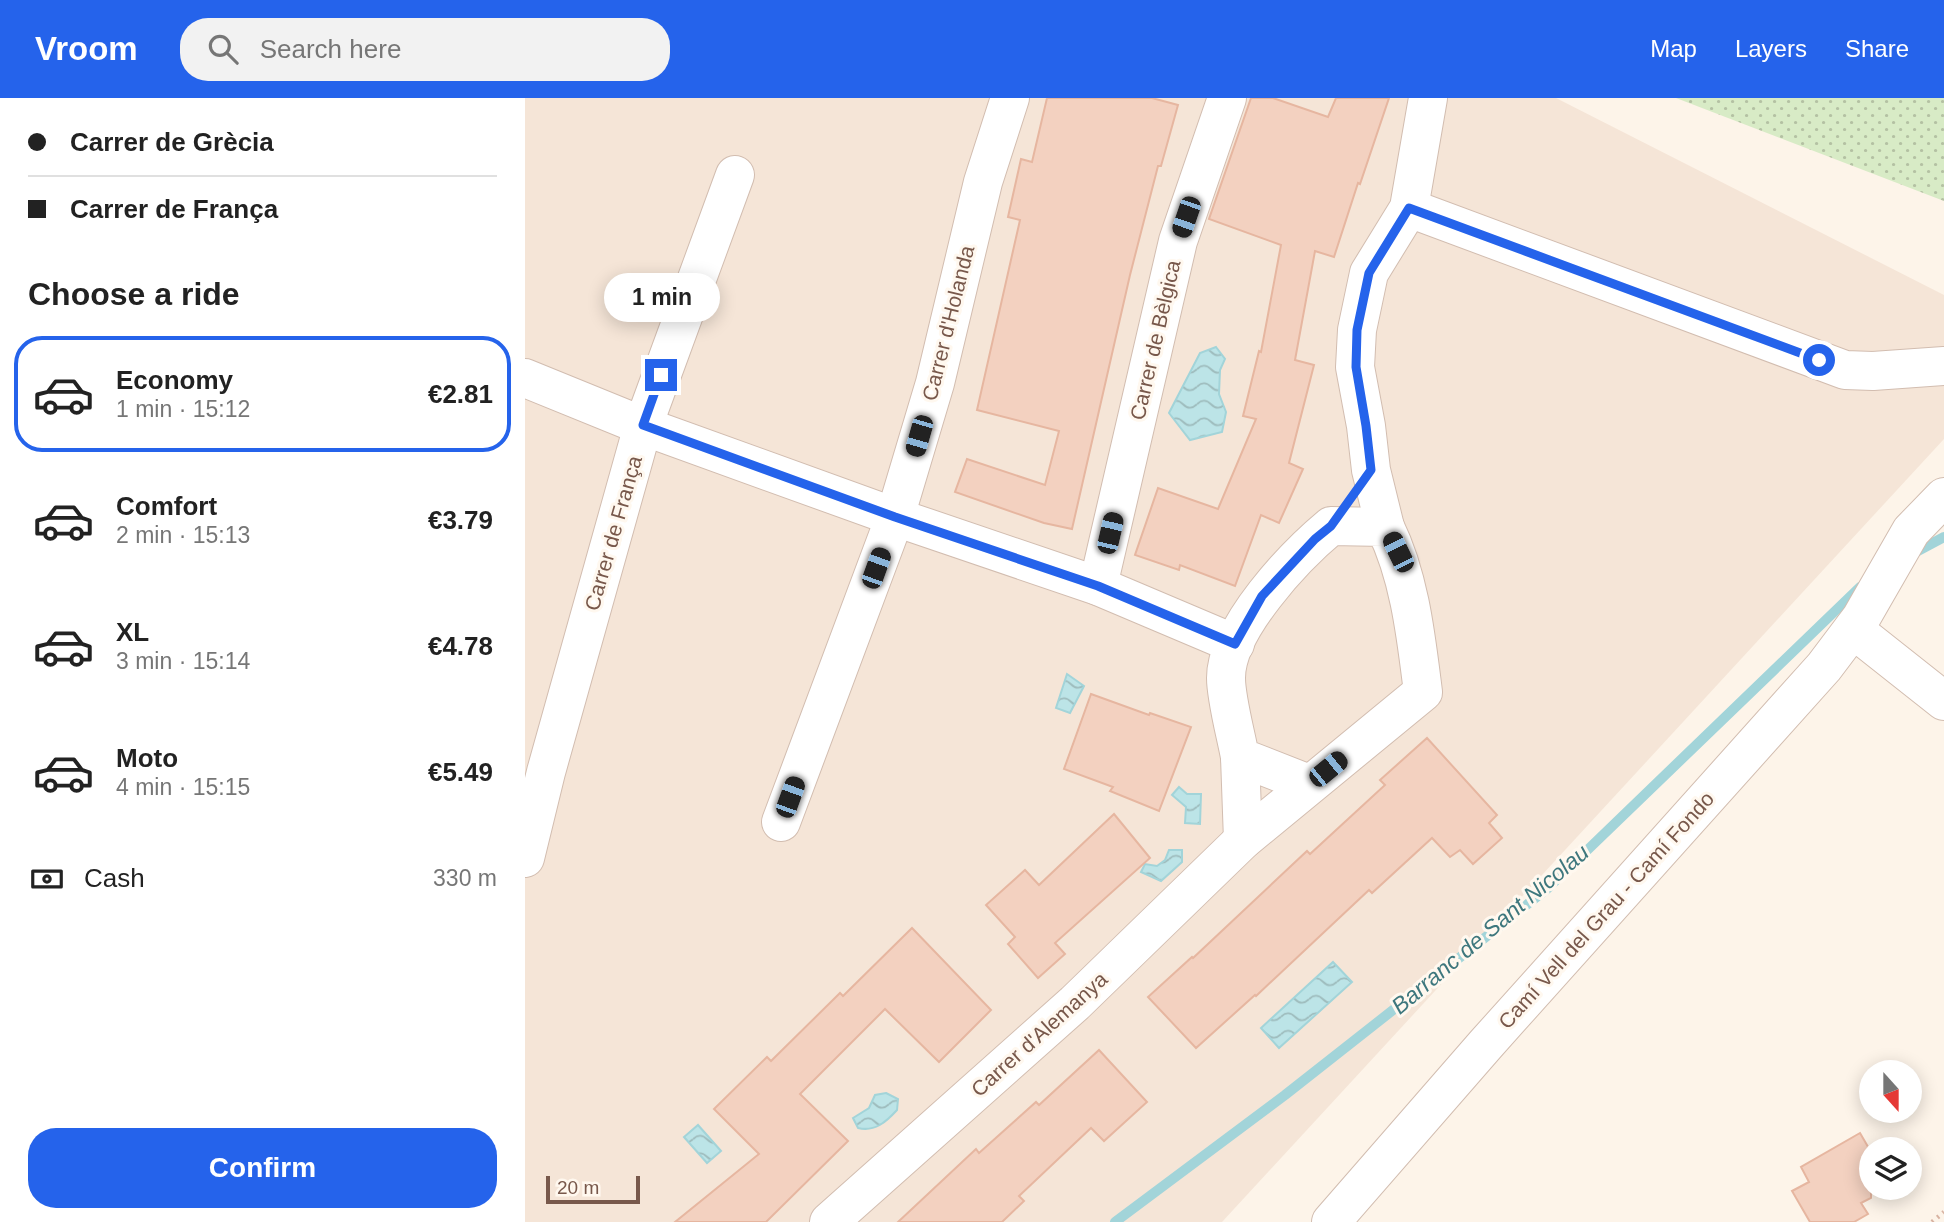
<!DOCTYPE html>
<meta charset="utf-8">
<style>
:root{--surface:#fff;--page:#f2f2f2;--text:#222;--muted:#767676;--line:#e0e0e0;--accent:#2563eb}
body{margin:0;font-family:Arial,sans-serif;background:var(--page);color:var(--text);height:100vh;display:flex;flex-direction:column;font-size:26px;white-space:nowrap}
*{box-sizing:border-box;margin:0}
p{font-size:23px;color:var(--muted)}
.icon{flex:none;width:38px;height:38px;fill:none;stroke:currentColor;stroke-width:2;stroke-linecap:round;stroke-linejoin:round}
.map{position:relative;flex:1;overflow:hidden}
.details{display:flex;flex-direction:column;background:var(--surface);width:525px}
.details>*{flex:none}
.top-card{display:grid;align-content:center;height:154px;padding:0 28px;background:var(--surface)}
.needle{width:46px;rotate:159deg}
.tools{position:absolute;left:1334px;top:962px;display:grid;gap:14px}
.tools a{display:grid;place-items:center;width:63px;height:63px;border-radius:50%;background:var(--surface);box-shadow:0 4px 18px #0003;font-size:35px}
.scale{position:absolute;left:21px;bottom:18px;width:94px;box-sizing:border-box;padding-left:7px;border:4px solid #78584b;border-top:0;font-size:19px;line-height:24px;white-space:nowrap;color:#78584b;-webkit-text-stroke:5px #fff8ef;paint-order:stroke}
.end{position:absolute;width:32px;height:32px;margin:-16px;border:9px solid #2563eb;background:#fff;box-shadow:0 0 0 4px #fff}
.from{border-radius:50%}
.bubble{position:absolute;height:49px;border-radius:24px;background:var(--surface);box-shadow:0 4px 18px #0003;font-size:23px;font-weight:700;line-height:49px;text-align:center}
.car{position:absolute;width:21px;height:42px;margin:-21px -10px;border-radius:9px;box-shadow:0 0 5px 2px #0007;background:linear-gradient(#222 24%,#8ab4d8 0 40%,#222 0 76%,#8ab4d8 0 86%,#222 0)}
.top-card b{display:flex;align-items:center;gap:24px;height:66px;font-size:26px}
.top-card b+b{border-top:2px solid var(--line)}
.top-card i{width:18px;height:18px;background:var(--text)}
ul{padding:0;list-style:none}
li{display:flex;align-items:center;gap:21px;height:116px;margin:0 14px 10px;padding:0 14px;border:4px solid transparent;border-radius:28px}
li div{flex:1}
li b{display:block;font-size:26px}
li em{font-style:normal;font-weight:700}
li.selected{border-color:var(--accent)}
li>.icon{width:63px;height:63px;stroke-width:1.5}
h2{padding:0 28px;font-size:32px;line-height:84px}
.pay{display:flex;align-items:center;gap:18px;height:77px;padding:0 28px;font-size:26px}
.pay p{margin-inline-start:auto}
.cta{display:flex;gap:14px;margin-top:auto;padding:14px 28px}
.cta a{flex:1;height:80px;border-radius:28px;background:var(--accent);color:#fff;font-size:28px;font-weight:700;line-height:80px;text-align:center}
header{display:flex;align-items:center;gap:42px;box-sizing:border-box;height:98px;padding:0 35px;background:var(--accent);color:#fff}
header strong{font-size:33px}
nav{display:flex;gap:38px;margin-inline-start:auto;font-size:24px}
.search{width:490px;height:63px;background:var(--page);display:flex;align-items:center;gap:18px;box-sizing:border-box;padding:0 24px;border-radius:28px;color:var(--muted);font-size:26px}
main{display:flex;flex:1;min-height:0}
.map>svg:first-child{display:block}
</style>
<header>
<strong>Vroom</strong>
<div class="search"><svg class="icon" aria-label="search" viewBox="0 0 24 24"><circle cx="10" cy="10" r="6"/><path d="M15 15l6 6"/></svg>Search here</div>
<nav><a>Map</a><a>Layers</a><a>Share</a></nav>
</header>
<main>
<section class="details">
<div class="top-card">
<b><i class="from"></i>Carrer de Grècia</b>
<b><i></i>Carrer de França</b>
</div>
<h2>Choose a ride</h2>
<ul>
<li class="selected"><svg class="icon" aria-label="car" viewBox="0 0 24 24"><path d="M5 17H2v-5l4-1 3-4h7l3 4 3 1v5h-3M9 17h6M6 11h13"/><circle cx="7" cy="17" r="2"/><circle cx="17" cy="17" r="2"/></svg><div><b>Economy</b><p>1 min · 15:12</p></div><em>€2.81</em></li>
<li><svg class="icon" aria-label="car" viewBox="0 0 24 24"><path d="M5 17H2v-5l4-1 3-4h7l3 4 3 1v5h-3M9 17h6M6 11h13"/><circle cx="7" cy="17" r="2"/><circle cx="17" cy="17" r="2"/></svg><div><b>Comfort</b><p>2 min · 15:13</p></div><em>€3.79</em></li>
<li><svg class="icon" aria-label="car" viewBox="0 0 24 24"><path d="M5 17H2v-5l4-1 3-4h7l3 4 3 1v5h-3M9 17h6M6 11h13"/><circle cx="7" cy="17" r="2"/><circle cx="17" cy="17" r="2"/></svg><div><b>XL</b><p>3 min · 15:14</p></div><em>€4.78</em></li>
<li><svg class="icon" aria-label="car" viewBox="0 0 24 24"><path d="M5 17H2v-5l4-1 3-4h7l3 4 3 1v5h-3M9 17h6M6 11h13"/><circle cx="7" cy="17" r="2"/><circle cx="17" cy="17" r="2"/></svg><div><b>Moto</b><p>4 min · 15:15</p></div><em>€5.49</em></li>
</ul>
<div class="pay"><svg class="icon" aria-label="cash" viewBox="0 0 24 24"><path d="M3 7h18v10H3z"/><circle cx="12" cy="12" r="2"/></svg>Cash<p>330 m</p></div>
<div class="cta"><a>Confirm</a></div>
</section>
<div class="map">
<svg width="1419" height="1124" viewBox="0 0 1419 1124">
<defs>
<pattern id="grass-dots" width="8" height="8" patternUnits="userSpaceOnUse" patternTransform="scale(1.75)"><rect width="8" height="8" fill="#d8ebc6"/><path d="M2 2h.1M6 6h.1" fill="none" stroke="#b4c1a3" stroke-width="1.8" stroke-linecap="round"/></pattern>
<pattern id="water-waves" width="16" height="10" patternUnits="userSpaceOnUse" patternTransform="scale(1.75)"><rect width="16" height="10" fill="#bce4e7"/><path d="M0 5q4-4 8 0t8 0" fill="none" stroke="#9ebcbd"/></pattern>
</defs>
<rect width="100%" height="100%" fill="#fdf4e9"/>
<path fill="#f5e5d7" d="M0,0H1031L1419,197V341L697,1124H0Z"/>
<path fill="url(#grass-dots)" d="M1151,0H1419V103Z"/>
<g fill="url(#water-waves)" stroke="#a2d4d9" stroke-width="2">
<path d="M691,249L700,261L695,272L694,296L701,314L697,334L665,342L644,315L675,255Z"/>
<path d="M542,576L559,588L545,615L531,610Z"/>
<path d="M654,689L662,696H676L675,726L660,725L661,709L647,697Z"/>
<path d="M644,752H657V764L636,783L616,774L620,766L632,768L640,762Z"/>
<path d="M808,864L827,884L754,950L736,930Z"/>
<path d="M361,995L373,1001L372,1012C361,1024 350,1034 333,1030L328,1020L344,1010L350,997Z"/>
<path d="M173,1027L196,1053L182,1065L159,1039Z"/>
</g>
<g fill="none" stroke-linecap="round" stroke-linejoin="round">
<g stroke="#a2d4d9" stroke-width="10">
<path d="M1389,455L1419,439"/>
<path d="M590,1124L760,997L1023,790L1335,489"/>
</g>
</g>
<g fill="#f3d1c0" stroke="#e6b6a0" stroke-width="2">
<path d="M522,0H627L653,7L636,68H633L605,177L547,431L519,425L430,394L442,361L520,387L534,333L452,312L495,122L483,119L496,61L507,64Z"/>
<path d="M726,0H748L803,19L811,0H864L835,86L833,85L809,159L790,153L770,262L789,267L764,365L778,371L754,425L736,417L710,488L655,467L654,472L610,457L633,390L693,411L731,321L718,318L734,253L736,254L756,147L684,121Z"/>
<path d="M566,596L624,617L625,615L666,629L634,713L585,693L588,689L539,671Z"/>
<path d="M902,640L972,717L964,725L977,740L948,766L935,752L925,759L907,740L847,795L844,792L731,898L730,897L671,950L623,899L667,859L668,860L782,753L785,756L860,687L855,682Z"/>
<path d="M589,716L625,760L530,845L540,856L513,880L483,846L490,839L461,807L500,772L514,787Z"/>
<path d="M387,830L466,912L414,964L360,911L275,996L323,1043L241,1124H150L234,1056L189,1011L242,959L246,963L315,895L318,898Z"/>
<path d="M574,952L622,1004L579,1043L566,1030L494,1098L499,1103L477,1124H373L451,1051L454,1055L511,1004L514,1007Z"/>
<path d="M1335,1035L1346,1054V1100L1336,1105L1343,1116L1329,1124H1285L1267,1093L1284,1084L1276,1069Z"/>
</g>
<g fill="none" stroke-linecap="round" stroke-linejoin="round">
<g stroke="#d2bdb0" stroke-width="40">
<g id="minor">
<path d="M884,110L1320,272L1348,273L1419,268"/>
<path d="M0,280L118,328L370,419L573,488L710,546"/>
<path d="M860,429L846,372L841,328L830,269L832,232L844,175L884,110L903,0"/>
<path d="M573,488L653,143L702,0"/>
<path d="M1328,531L1419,603"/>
<path d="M715,659L718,742"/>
<path d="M256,724L370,419L410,285L458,84L485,0"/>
<path d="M0,760L21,674L118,328L210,77"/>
<path d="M304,1124L550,905L718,742L898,594C891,539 885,480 860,429L806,428C770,458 701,530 701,580C701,601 711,637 715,659L784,686"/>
<path d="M806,1124L961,946L1299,569L1336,520L1386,433L1419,399"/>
</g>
</g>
<path stroke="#d8b3a2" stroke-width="4.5" stroke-dasharray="2 5" stroke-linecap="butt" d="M1407,1124L1419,1114"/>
<use href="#minor" stroke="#fff" stroke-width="38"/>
</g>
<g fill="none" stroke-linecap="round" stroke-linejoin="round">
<path stroke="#2563eb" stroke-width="9" d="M136,277L118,327L370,419L573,488L710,546L737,498L790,441L806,428L846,372L841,328L831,269L832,232L844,175L884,110L1294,262"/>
</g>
<g text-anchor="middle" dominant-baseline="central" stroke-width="6" stroke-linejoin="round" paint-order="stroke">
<g font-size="21" fill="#78584b" stroke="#fff8ef">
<text transform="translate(423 225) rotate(-76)">Carrer d'Holanda</text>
<text transform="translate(630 242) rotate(-77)">Carrer de Bèlgica</text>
<text transform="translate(88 435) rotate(-74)">Carrer de França</text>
<text transform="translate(1081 812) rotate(-48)">Camí Vell del Grau - Camí Fondo</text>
<text transform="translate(514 936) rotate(-42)">Carrer d'Alemanya</text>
</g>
<g font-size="23" font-style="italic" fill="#3e777d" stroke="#fff8ef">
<text transform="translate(965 831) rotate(-40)">Barranc de Sant Nicolau</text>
</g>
</g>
</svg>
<div class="tools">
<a><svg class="needle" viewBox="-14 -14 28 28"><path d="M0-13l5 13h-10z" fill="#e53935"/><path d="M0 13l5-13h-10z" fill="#767676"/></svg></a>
<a><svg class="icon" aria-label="layers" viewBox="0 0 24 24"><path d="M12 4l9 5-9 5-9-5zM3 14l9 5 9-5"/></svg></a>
</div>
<div class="scale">20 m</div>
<i class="end from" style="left:1294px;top:262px"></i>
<i class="end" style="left:136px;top:277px"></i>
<div class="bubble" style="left:79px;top:175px;width:116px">1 min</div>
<i class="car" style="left:661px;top:119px;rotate:199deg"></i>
<i class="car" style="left:394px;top:338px;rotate:196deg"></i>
<i class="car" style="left:585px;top:435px;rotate:13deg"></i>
<i class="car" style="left:873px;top:454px;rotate:334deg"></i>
<i class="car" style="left:351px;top:470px;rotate:20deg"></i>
<i class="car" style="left:803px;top:671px;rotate:51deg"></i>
<i class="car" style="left:265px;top:699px;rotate:20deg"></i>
</div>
</main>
